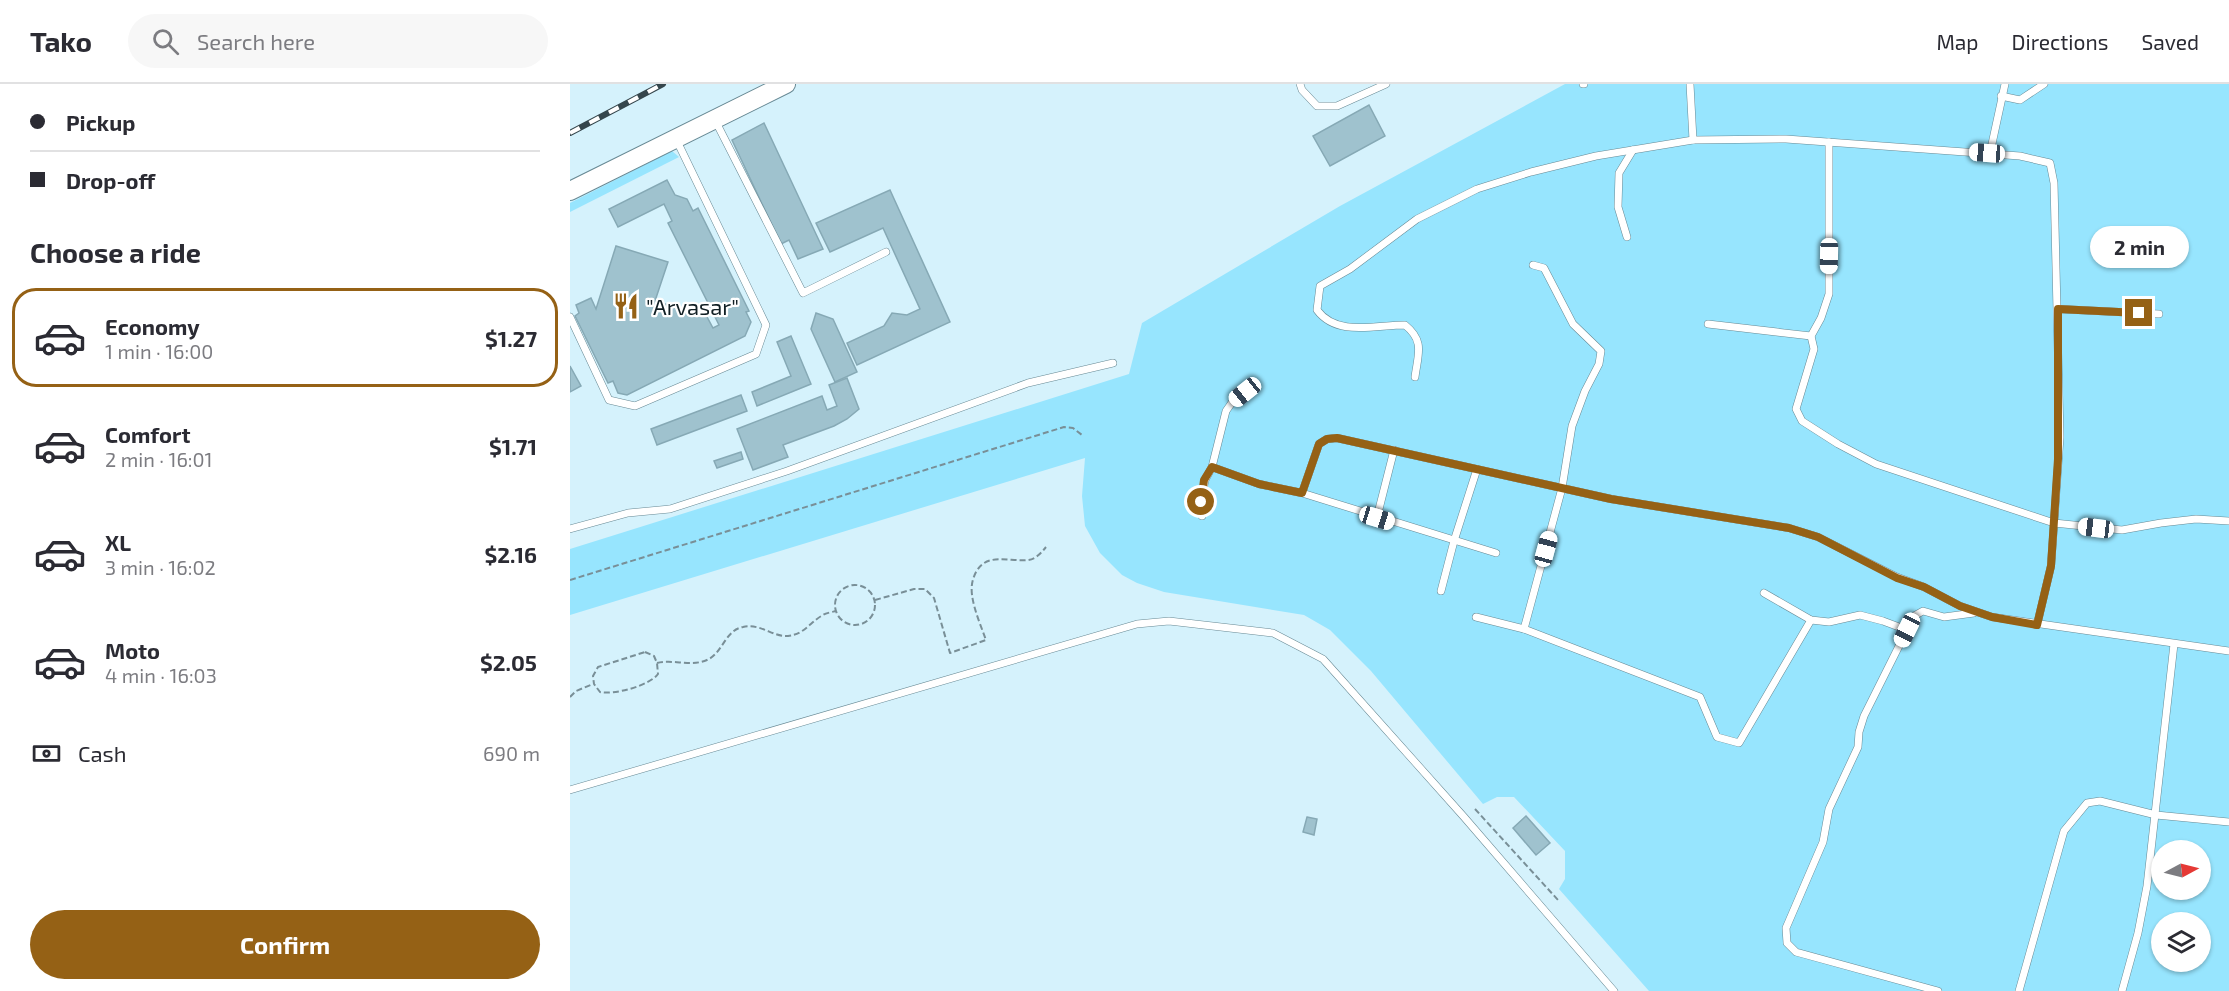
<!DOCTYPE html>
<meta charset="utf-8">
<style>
:root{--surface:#fff;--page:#f7f7f7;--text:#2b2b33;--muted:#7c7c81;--line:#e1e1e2;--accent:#956115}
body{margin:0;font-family:"Exo 2",sans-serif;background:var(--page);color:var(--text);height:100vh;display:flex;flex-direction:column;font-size:22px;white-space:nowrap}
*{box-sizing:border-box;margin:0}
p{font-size:20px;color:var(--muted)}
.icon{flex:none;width:33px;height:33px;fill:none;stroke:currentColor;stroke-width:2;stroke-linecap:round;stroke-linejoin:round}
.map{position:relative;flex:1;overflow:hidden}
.drawer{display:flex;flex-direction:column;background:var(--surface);width:570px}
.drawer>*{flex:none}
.hud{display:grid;align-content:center;height:132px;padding:0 30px;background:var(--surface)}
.needle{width:39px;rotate:83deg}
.fabs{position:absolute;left:1581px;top:756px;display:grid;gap:12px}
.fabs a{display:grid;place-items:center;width:60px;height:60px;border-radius:50%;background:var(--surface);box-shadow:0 2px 4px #0004;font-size:30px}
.end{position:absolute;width:27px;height:27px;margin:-14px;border:8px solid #956115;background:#fff;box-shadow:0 0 0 3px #fff}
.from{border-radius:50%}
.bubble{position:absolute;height:42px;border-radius:21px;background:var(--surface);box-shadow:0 2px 4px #0004;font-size:20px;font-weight:700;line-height:42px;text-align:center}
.car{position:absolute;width:18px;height:36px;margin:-18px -9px;border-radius:8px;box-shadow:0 0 4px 2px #0007;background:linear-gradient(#fff 24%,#345 0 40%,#fff 0 76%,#345 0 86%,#fff 0)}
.hud b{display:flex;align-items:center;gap:21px;height:57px;font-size:22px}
.hud b+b{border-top:2px solid var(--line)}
.hud i{width:15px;height:15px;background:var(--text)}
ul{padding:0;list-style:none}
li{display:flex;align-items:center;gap:18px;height:99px;margin:0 12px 9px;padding:0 18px;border:3px solid transparent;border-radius:24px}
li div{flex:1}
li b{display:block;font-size:22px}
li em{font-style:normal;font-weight:700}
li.active{border-color:var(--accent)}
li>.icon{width:54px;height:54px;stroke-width:1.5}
h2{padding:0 30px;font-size:27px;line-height:72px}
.pay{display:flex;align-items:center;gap:15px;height:66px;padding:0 30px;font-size:22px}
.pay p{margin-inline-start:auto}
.primary-button{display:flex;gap:12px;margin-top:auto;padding:12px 30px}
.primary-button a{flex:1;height:69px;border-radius:36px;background:var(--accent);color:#fff;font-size:24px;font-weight:700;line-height:69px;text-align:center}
header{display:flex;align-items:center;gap:36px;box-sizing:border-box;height:84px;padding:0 30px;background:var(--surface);border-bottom:2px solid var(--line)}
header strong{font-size:28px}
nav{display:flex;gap:33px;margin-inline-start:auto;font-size:21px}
.search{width:420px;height:54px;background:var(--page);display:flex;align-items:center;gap:15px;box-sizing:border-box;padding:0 21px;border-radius:33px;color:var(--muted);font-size:22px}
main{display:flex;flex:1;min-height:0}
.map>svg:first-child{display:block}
</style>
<header>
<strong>Tako</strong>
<div class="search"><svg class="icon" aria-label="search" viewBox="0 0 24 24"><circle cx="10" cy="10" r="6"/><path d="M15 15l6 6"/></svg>Search here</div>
<nav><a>Map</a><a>Directions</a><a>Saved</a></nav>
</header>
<main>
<section class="drawer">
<div class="hud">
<b><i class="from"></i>Pickup</b>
<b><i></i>Drop-off</b>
</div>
<h2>Choose a ride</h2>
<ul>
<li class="active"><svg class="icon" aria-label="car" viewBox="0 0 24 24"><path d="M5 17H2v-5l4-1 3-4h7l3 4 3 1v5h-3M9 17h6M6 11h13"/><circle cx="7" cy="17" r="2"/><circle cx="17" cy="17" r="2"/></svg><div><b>Economy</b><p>1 min · 16:00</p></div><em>$1.27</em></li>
<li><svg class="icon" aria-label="car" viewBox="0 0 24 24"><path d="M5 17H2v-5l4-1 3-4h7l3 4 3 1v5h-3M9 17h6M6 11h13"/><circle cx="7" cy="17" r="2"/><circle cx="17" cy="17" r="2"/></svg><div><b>Comfort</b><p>2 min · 16:01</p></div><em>$1.71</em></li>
<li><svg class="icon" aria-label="car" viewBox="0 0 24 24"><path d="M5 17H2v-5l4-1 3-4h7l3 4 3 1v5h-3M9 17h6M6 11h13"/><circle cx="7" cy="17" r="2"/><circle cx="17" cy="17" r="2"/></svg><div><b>XL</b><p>3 min · 16:02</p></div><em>$2.16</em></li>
<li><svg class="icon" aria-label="car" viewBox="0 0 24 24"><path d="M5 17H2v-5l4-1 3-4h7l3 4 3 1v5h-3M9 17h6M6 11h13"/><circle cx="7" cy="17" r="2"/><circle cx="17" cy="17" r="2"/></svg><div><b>Moto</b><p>4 min · 16:03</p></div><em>$2.05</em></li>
</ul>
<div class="pay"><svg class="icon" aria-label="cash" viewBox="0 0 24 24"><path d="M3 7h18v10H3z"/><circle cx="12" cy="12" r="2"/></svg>Cash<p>690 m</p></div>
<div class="primary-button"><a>Confirm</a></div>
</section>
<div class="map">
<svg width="1659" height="907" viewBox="0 0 1659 907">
<rect width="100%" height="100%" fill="#d5f2fc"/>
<g fill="#97e5fe" fill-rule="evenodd">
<path d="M995,0H1659V907H1079L989,805L995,795V767L944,713H927L913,720L801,587L760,546L734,531L594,508L567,499L552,491L530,469L515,442L512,412L515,374L0,531V465L559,290L572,239L770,122ZM1592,766H1630V806H1592ZM1592,838H1630V878H1592Z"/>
<path d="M102,67L109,73L0,128V119Z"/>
</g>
<g fill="#9fc2ce" stroke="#86a9b5" stroke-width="1.5">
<path d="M799,21L815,52L760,82L743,52Z"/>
<path d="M194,39L253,165L228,175L219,156L211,160L162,56Z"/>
<path d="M97,96L105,111L117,115L123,127L128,124L179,227L176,228L181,238L175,252L57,311L48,309L43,297L38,299L5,232L9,229L6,221L21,214L26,225L46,162L98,178L85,217L137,233L143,244L149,241L98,139L102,137L94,120L48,143L39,125Z"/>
<path d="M320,106L380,238L287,281L277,259L314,242L322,229L337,231L350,225L313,144L260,168L246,139Z"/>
<path d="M246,229L263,235L287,288L265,298L241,245Z"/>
<path d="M221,252L241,300L187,322L182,308L221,292L207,258Z"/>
<path d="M0,282L11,302L0,308Z"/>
<path d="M277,294L289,325L277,335L264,342L213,361L218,373L183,386L167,345L252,312L257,326L267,322L259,301Z"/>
<path d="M171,311L177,327L87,361L81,345Z"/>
<path d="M171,368L173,375L147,384L144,377Z"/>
<path d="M956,732L980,759L966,771L943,744Z"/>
<path d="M737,733L747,735L744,751L733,748Z"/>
</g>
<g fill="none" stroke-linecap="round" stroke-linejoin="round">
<g stroke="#678994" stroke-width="8">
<g id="lane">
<path d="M730,0L732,6L747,22H767L816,0"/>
<path d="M1013,0H1014"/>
<path d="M1120,0L1123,56"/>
<path d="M1431,12L1450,16L1474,0"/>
<path d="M146,38L233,209L316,168"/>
<path d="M1259,58V210L1251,234L1241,252L1244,265L1226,325L1232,337L1268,360L1306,380L1484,439L1552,446L1591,439L1626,435L1659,437"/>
<path d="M1420,69L1435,0"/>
<path d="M1057,153L1048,123L1049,89L1063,66"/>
<path d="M1488,225L1589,230"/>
<path d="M0,233L39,316L65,322L186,270L196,241L107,57"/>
<path d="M1138,240L1241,252"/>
<path d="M845,293C848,270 855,257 835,241C805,241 767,253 747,226L750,202L780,185L847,135L907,105L961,88L1026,72L1123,56L1216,55L1450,72L1480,79L1484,99L1490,353L1481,482L1467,541"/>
<path d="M642,383L689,400L732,409L926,469"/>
<path d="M732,409L749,360L757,355L767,354L1041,415L1219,444L1248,453L1327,493L1354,503L1390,522L1422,533L1659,567"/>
<path d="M632,432L631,418L635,396L642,383L656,327L663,317L684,301"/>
<path d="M807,433L824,366"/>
<path d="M0,445L58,429L100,425L217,387L458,299L543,279"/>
<path d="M871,507L884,457L907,385"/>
<path d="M1194,509L1241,536L1259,538L1290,531L1313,537L1337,546"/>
<path d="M906,533L954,545L1130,613L1147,653L1169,659L1241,536"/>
<path d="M954,545L992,404L1002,342L1015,307L1029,280L1031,267L1003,240L974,184L963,181"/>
<path d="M0,706L567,540L599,537L703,549L753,575L894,733L1044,907"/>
<path d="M1368,907L1226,868L1217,859L1216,844L1253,758L1259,725L1288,663L1289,648L1294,632L1344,532L1353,527L1374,533L1404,529"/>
<path d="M1449,907L1494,747L1517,719L1530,717L1586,731L1659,738"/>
<path d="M1552,907L1568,849L1577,802L1604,560"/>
</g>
</g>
<g stroke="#678994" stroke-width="20">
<path id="secondary" d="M0,107L216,0"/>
</g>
<g stroke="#798f97" stroke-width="2" stroke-dasharray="6 3" stroke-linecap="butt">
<path d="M0,496L494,343L503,344L512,351"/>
<circle cx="285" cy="521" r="20"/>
<path d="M305,516L344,505H355L364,514L380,569L416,556C411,542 404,526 402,511C401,502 402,496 406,488C417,468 439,478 458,476C466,475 471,469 476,463"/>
<path d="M75,568L84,572L87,579L88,590C79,602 44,611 30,608L24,600L23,592L28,583Z"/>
<path d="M87,579C104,575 121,583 137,576C153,569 155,546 173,543C190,539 203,553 218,552C235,550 240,538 253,531C256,529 262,528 266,527"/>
<path d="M0,613L6,607L23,600"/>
<path d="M905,725L988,816"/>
</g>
<use href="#lane" stroke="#fff" stroke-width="7"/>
<use href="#secondary" stroke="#fff" stroke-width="18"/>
<g stroke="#35464c" stroke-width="6">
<path id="rail" d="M0,49L93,0"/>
</g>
<use href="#rail" stroke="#fff" stroke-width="4" stroke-dasharray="11" stroke-linecap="butt"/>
</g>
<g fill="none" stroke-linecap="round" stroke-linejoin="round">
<path stroke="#956115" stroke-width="8" d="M631,418L634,396L642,383L689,400L732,409L749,360L757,355L767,354L1041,415L1219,444L1248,453L1327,494L1354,503L1390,522L1422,533L1467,541L1481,482L1488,375V225L1569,229"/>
</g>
<defs>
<g id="restaurant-bare" transform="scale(2.07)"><path d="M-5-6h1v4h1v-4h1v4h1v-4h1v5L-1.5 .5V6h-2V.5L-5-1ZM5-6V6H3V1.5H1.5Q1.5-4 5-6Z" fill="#956115" stroke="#fff" stroke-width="2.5" paint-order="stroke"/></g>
</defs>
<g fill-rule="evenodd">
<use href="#restaurant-bare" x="56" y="222"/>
</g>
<g text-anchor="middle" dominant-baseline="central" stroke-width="4.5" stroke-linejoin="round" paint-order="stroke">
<g font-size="22" fill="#111f24" stroke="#fff" text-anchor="start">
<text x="76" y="222">"Arvasar"</text>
</g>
</g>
</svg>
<div class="fabs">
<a><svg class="needle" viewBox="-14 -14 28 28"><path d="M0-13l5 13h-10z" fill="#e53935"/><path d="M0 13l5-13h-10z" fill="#7c7c81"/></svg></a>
<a><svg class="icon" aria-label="layers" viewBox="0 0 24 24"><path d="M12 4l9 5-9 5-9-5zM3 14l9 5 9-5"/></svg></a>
</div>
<i class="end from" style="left:631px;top:418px"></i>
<i class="end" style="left:1569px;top:229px"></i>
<div class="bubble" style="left:1520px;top:142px;width:99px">2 min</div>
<i class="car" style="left:1417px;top:69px;rotate:274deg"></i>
<i class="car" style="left:1259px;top:172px;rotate:181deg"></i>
<i class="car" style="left:675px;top:308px;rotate:231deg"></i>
<i class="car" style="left:807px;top:434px;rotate:107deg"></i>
<i class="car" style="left:1526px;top:444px;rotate:277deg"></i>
<i class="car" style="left:976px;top:465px;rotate:15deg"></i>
<i class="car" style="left:1337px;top:546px;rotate:206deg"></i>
</div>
</main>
